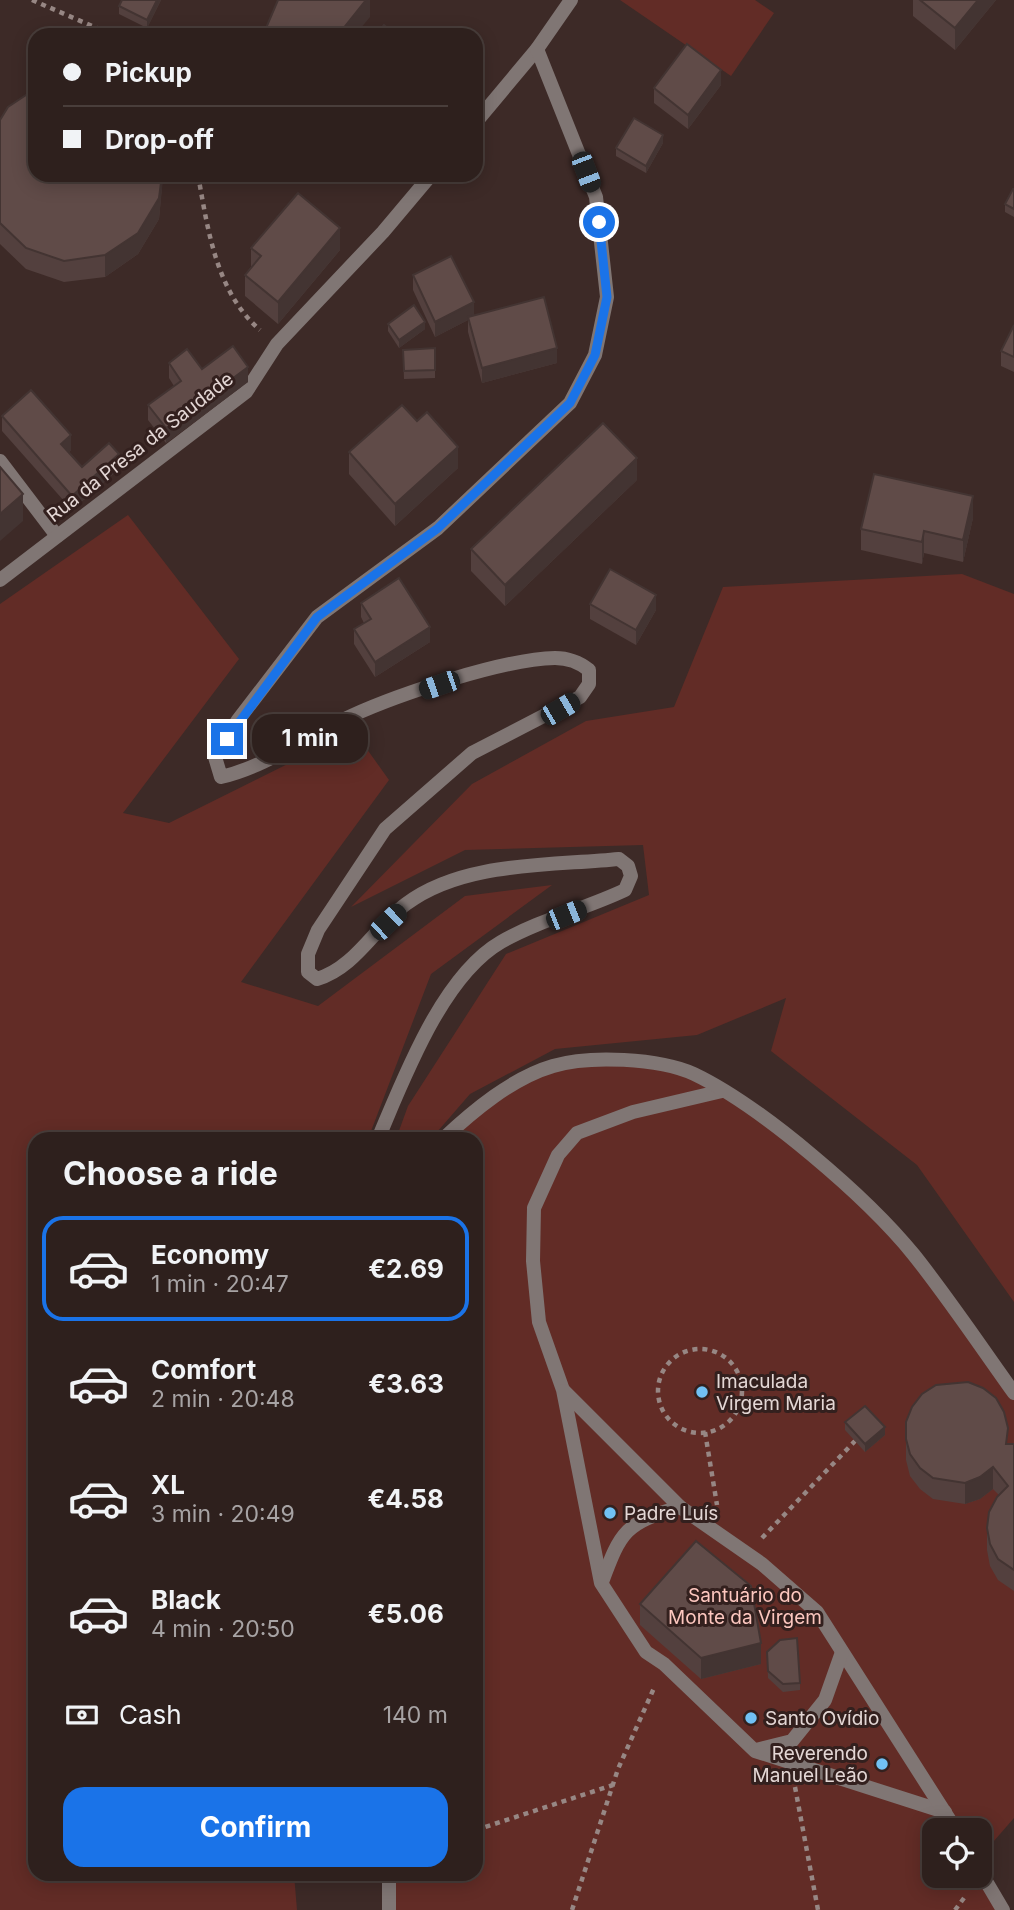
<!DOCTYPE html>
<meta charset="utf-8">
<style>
:root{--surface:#2e201d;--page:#362826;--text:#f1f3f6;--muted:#a7a3a4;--line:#493e3b;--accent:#1a73e8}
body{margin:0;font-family:Inter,sans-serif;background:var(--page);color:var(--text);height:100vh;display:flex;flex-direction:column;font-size:26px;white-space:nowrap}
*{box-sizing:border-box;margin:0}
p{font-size:23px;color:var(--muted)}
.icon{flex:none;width:38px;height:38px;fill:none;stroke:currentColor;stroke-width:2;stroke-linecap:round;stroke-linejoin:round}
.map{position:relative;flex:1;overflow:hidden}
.sheet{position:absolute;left:28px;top:1132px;width:455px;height:749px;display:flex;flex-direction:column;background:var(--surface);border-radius:21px;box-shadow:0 4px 18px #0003,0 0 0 2px var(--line)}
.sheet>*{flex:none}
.hud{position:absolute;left:28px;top:28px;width:455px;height:154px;border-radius:21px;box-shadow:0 4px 18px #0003,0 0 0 2px var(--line);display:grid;align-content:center;height:154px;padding:0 35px;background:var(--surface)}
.buttons{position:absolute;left:922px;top:1818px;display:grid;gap:14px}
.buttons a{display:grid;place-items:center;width:70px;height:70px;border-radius:14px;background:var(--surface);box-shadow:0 4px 18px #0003,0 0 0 2px var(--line);font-size:35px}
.end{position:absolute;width:32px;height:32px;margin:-16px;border:9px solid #1a73e8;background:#fff;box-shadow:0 0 0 4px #fff}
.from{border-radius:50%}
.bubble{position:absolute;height:49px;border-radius:21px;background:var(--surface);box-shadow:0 4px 18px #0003,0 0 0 2px var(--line);font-size:23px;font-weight:700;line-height:49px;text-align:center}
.car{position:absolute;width:21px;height:42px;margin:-21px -10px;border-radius:9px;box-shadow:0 0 5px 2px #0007;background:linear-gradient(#222 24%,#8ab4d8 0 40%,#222 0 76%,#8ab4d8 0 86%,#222 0)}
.hud b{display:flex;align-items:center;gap:24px;height:66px;font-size:26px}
.hud b+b{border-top:2px solid var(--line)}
.hud i{width:18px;height:18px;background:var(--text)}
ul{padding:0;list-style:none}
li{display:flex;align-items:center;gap:21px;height:105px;margin:0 14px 10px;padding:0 21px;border:4px solid transparent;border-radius:21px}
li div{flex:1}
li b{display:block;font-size:26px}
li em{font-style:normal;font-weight:700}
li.active{border-color:var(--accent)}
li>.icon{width:63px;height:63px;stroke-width:1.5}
h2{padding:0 35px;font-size:32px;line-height:84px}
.pay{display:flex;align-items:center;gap:18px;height:77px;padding:0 35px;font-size:26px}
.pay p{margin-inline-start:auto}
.primary-button{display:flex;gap:14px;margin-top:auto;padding:14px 35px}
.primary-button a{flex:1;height:80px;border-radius:21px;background:var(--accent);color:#fff;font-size:28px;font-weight:700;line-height:80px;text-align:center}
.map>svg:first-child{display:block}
</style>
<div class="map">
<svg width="1014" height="1910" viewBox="0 0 1014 1910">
<rect width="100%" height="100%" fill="#3d2a27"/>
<g fill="#622c26">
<path d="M620,0H755L774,13L731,76Z"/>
<path d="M128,515L239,659L123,813L169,823L354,731L389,780L241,982L318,1006L465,896L552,885L431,974L368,1139H35V1874H294L297,1910H0V604Z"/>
<path d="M962,574L1014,594V1302L917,1165L771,1051L786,998L697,1035L555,1049L470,1094L431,1139H396L408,1106L506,954L649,895L643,845L465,850L351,907L472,784L586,721L674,707L723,587Z"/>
<path d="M607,1060L654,1062L741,1103L867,1206L1014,1393V1818L980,1857V1830H934V1876H980L1003,1910H389V1874H476V1139H443L542,1071Z"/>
</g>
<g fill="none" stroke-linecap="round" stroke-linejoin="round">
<g stroke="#978784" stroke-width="4.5" stroke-dasharray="5 5" stroke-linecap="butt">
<path d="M32,0L113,35"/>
<path d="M198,175C208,230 216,292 260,330"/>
<circle cx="700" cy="1391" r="42"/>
<path d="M705,1432L717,1505"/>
<path d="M762,1538L855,1441"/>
<path d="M795,1787L818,1910"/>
<path d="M476,1830L613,1785"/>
<path d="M572,1910L618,1769L654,1688"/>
<path d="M955,1910L967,1894"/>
</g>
<path stroke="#807674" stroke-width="14" d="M0,461L57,536"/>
<g stroke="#807674" stroke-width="14">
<path d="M476,122L537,49L571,0"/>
<path d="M0,580L246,392L277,344L383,232L431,175"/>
<path d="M722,1091L633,1112L577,1133L558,1155L534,1208L533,1261L539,1322L563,1390L601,1583L646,1652L664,1664L755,1751L945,1812"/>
<path d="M378,1139C404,1078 442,976 501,942C539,920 585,909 625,890L631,876L628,866L619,859C550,866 463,861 406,904C375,927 355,968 317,979L308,972V954L318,930L385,829L472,753L580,697L589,684V670C579,662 569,658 555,658C504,659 399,694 351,716C308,735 266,767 221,777L215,757L238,720L317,617L438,528L570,403L595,355L607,297L596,197L537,49"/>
<path d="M443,1139C473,1111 512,1078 553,1066C589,1055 659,1058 694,1074C761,1106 867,1197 914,1255C949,1299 981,1347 1014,1393"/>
<path d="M564,1391L680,1507L762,1564L817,1612L956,1830"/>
<path d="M602,1582C621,1531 625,1523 680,1507"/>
<path d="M756,1750L792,1741L825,1700L842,1652"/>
<path d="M980,1871L1003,1910"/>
<path d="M389,1874V1910"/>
</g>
</g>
<g fill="#53403e">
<path d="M122,0H161L147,28L119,14V6Z"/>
<path d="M913,0H996L955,50L913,16Z"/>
<path d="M721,85L688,129L654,103V88Z"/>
<path d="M0,120L163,175L159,219L138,254L105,277L64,282L26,269L0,244Z"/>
<path d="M663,143L646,173L616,156V148Z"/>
<path d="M1014,189V217L1005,212V204Z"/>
<path d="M251,248L340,250L278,324L245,296V275L251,267Z"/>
<path d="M413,275L474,315L557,363L482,383L468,332V320L435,337L413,290Z"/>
<path d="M388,324L425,329L399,348L388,331Z"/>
<path d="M1014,325V372L1001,366V351Z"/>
<path d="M435,348V378L404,379L403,350Z"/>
<path d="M169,363L202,369L248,382L166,443L148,420V405L174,386L169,378Z"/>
<path d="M2,416L71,450L69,452L82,467L119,469L72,510L2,431Z"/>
<path d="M349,452L458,468L395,526L349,474Z"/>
<path d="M637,480L505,606L471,571V549Z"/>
<path d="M973,518L963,562L924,553L922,564L861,550V529Z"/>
<path d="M361,603L430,642L375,677L354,644V629L364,623L361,617Z"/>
<path d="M590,604L656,610L636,645L590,619Z"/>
<path d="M845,1422L885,1435L865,1452L845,1430Z"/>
<path d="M906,1422L1008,1444H1014V1591L998,1580L990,1566L987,1550V1528L999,1495L993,1489L980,1499L965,1504L933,1499L920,1489L910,1476L906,1460Z"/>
<path d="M640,1604L761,1664L701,1679L640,1625Z"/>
<path d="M767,1652L800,1683V1690L783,1692L768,1678Z"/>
</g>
<g fill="#433432">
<path d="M157,0H161L147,28V20Z"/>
<path d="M366,0H370V17L355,35H338Z"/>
<path d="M978,0H996L955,50V28Z"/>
<path d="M721,70V85L688,129V115Z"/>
<path d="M663,135V143L646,173V166Z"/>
<path d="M162,175H163V179L159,219L138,254L105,277V255Z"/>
<path d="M340,228V250L278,324V302Z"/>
<path d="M474,302V317H468V320L435,337V322Z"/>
<path d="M425,322V329L399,348V340Z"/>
<path d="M557,348V363L482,383V368Z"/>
<path d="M248,367V382L166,443V428Z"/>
<path d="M71,435V450L61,459V444Z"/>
<path d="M458,447V468L395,526V504Z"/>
<path d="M119,454V469L72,510V496Z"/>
<path d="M637,458V480L505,606V585Z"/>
<path d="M23,494V521L0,541V514Z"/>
<path d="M973,496V518L963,562V540Z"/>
<path d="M924,531V553L922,564V542Z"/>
<path d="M656,595V610L636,645V630Z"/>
<path d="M430,627V642L375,677V662Z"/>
<path d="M885,1427V1435L865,1452V1444Z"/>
<path d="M993,1467V1489L980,1499L965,1504V1483Z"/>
<path d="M761,1643V1664L701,1679V1658Z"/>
</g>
<g fill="#604b48" stroke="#433432" stroke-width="2">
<path d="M122,0H157L147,20L119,6Z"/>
<path d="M278,0H366L338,35H263Z"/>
<path d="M920,0H978L955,28Z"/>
<path d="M384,25L396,35H376Z"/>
<path d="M687,44L721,70L688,115L654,88Z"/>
<path d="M35,89V175H162L159,198L138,233L105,255L64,261L26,248L0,223V120L8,107Z"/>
<path d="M634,118L663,135L646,166L616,148Z"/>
<path d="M1013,189H1014V209L1005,204Z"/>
<path d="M298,193L340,228L278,302L245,275L261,256L251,248Z"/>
<path d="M451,256L474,302L435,322L413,275Z"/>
<path d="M544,297L557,348L482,368L468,317Z"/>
<path d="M414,305L425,322L399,340L388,324Z"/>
<path d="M1014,325V357L1001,351Z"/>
<path d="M233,346L248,367L166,428L148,405L181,381L169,363L187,349L202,369Z"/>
<path d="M435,348V370L404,371L403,350Z"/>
<path d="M31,390L71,435L61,444L82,467L109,443L119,454L72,496L2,416Z"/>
<path d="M402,405L417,421L427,412L458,447L395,504L349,452Z"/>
<path d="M603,423L637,458L505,585L471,549Z"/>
<path d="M0,467L23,494L0,514Z"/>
<path d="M874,474L973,496L963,540L924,531L922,542L861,529Z"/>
<path d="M610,569L656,595L636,630L590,604Z"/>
<path d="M399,578L430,627L375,662L354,629L371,619L361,603Z"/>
<path d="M968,1382L983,1388L996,1398L1004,1412L1008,1428L1006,1444H1014V1570L998,1559L990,1544L987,1528L989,1512L997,1497L1008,1486L993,1467L980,1477L965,1483L933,1478L920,1468L910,1454L906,1439V1422L912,1407L922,1394L936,1385Z"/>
<path d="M865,1406L885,1427L865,1444L845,1422Z"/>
<path d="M696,1541L751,1586L761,1643L701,1658L640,1604Z"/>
<path d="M797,1638L800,1683L783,1684L768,1671L767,1652L780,1640Z"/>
</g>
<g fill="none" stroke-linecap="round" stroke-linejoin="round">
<path stroke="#1a73e8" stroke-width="9" d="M227,739L317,617L438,528L570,403L595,355L607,297L599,222"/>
</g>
<g fill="#71c1f4" stroke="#33201e" stroke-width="2.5">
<circle cx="702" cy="1392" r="7"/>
<circle cx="610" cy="1513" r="7"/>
<circle cx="751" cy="1718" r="7"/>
<circle cx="882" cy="1764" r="7"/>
</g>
<g text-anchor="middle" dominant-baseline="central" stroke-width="6" stroke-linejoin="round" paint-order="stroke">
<g font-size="19" fill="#e4d7d5" stroke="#33201e">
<text transform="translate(140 447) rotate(-38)">Rua da Presa da Saudade</text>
</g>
<g font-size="19" fill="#e4d7d5" stroke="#33201e" text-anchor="start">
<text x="716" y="1381">Imaculada<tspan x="716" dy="22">Virgem Maria</tspan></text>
<text x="624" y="1513">Padre Luís</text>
<text x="765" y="1718">Santo Ovídio</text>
<text x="868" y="1753" text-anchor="end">Reverendo<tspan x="868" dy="22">Manuel Leão</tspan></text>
</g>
<g font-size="19" fill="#fdc7bf" stroke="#33201e">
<text x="745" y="1595">Santuário do<tspan x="745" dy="22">Monte da Virgem</tspan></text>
</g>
</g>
</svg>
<div class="buttons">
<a><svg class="icon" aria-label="locate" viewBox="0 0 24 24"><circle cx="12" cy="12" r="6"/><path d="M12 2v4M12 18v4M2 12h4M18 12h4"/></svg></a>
</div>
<i class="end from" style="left:599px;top:222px"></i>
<i class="end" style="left:227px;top:739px"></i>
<div class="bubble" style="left:252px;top:714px;width:116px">1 min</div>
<i class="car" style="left:586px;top:172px;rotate:159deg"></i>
<i class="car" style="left:439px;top:685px;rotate:251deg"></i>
<i class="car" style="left:560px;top:709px;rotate:60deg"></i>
<i class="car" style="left:566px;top:915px;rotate:68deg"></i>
<i class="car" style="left:388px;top:922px;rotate:46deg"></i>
<div class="hud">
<b><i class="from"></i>Pickup</b>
<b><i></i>Drop-off</b>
</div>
<section class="sheet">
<h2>Choose a ride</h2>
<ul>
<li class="active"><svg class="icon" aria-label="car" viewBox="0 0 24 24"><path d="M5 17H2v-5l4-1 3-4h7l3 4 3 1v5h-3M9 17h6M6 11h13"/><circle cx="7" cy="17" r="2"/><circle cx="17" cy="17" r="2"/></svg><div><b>Economy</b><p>1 min · 20:47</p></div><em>€2.69</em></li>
<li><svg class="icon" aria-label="car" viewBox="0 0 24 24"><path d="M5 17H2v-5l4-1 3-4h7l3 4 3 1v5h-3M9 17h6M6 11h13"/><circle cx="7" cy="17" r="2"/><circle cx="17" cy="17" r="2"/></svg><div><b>Comfort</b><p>2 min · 20:48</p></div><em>€3.63</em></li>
<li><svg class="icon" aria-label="car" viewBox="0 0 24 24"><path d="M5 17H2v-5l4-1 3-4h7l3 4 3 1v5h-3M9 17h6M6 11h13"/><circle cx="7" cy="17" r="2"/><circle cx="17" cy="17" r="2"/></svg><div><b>XL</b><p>3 min · 20:49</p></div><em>€4.58</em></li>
<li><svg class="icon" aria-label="car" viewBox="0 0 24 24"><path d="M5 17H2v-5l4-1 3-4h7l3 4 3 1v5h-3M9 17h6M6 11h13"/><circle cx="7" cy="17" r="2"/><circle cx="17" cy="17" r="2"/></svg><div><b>Black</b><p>4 min · 20:50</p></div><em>€5.06</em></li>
</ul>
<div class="pay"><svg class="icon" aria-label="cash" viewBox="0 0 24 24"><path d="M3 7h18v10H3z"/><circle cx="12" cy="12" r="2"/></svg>Cash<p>140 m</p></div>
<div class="primary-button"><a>Confirm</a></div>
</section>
</div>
